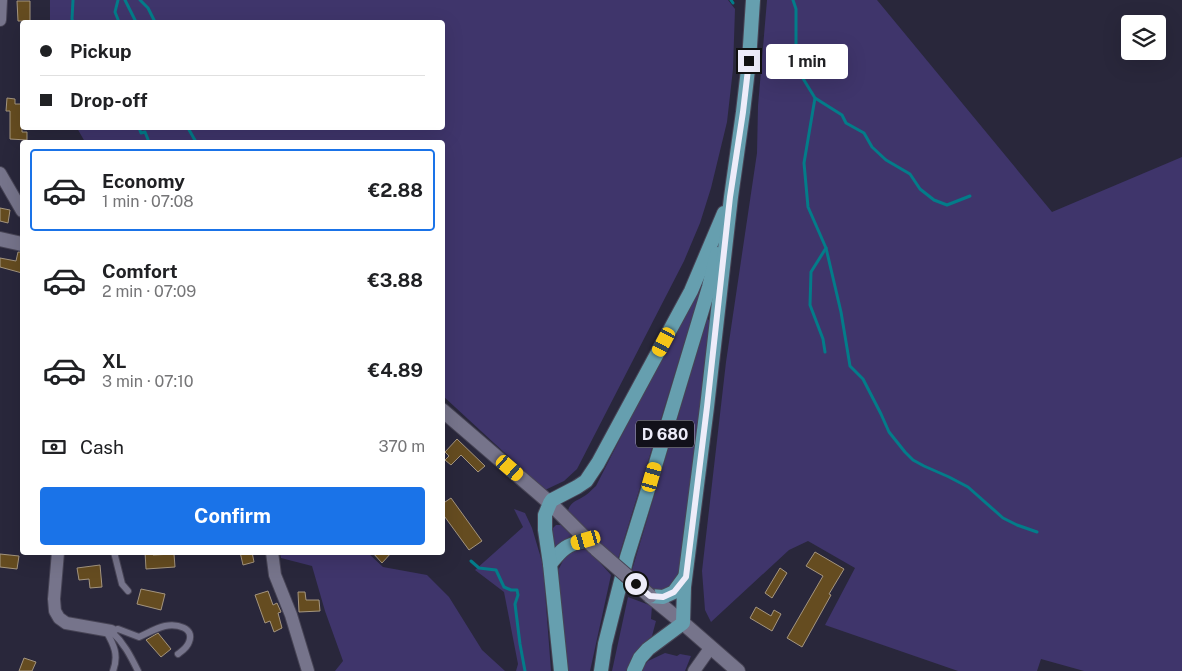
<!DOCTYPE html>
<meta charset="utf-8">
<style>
:root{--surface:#fff;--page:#f6f6f6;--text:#202124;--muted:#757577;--line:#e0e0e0;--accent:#1a73e8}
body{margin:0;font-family:"Public Sans",sans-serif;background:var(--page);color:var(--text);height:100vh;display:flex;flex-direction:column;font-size:19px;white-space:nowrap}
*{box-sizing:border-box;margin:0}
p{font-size:16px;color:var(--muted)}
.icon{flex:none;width:28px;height:28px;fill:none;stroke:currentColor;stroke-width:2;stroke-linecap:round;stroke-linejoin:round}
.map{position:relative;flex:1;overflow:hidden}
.drawer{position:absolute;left:20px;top:140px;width:425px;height:415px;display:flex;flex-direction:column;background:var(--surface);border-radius:5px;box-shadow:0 5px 20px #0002}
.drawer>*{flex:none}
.top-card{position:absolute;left:20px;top:20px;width:425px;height:110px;border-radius:5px;box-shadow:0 5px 20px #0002;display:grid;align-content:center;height:110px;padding:0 20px;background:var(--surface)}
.fabs{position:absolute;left:1121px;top:15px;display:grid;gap:10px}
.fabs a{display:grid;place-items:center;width:45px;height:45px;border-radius:5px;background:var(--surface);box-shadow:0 5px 20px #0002;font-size:25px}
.end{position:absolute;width:22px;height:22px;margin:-11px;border:6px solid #edecf9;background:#111;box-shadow:0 0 0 2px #111}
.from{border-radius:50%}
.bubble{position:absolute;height:35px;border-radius:5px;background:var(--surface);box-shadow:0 5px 20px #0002;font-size:16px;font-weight:700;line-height:35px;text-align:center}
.car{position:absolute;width:15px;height:30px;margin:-15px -8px;border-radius:6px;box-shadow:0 0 4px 1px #0007;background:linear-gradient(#f5c518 24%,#345 0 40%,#f5c518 0 76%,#345 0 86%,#f5c518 0)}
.top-card b{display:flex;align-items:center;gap:18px;height:48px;font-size:19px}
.top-card b+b{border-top:1px solid var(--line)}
.top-card i{width:12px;height:12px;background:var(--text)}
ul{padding:9px 0 0;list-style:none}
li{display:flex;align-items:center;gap:15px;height:82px;margin:0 10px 8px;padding:0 10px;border:2px solid transparent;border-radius:5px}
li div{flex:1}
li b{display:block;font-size:19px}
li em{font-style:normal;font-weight:700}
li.selected{border-color:var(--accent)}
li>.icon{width:45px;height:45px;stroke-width:1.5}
.pay{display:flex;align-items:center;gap:12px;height:55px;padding:0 20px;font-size:19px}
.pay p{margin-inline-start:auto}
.cta{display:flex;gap:10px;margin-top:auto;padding:10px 20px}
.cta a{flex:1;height:58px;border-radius:5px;background:var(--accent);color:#fff;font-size:20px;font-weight:700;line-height:58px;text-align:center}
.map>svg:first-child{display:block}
</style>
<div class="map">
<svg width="1182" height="671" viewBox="0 0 1182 671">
<rect width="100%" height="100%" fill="#29273b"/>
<g fill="#3f356b">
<path d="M50,0H728L735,9L733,69L727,122L711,188L700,223L684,261L577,469L564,481L545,490L443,396L442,142H85L77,128H442V22H50Z"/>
<path d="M767,0H877L1052,212L1182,157V671H1084L1041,659L1037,671H958L825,625L855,568L808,541L789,550L711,622L705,610L702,571L726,362L757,153L758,106Z"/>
<path d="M702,277V285L618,559L567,513C571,500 576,502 586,495C589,493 592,489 596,486Z"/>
<path d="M707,319L711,321L683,566C676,579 671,589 655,592L632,570Z"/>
<path d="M514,509L525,513L532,528L543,565L551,671H516L518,664L504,592L475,570L523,527Z"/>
<path d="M556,525H561L574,537L553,553L552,534L553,528Z"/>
<path d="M588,549L611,575L590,671H565L556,574L565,557L576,550Z"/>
<path d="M280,553H368L383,567L427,575L449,597L482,650L505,671H335L343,661L325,611L312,566L281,558Z"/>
<path d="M628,597L652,606L651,619L656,621L652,636C639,647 633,655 626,671H612Z"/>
<path d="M665,653L677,656L680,654L691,656L685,671H640L648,661Z"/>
</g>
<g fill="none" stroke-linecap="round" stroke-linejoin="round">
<g stroke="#037c89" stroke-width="3">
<path d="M73,0L72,19L73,22"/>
<path d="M118,0L115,12L119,22"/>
<path d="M125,0L136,22"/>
<path d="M140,0L148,8L155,22"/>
<path d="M731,0L733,3"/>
<path d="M793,0L796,9V64L799,72L815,98L804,163L808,207L826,248L841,312L850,366L863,379L881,414L889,432L905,452L913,460L924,466L949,477L968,487L1003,518L1017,525L1037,532"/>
<path d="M815,98L842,115L846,123L864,133L872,147L886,160L910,174L920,189L934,200L947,205L970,196"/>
<path d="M139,128L141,133L145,132L149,142"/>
<path d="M188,128L196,142"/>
<path d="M825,352L823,339L810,305L811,272L826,248"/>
<path d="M471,561L479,568L496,570L504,587L511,590H517L518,595L515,604L520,644L525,671"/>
</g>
</g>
<g fill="#654c20" stroke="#a4957f">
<path d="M17,1H30V21H18Z"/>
<path d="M7,98L15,99V104H22V132H27V140L10,139V111H6Z"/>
<path d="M0,208L10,210L8,223L0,221Z"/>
<path d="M18,252H22V273L0,267V258L16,261Z"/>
<path d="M457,439L485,466L478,472L461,455L451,465L445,460L449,456L445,452Z"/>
<path d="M451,498L482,541L469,550L442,513V504Z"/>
<path d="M145,552H153V555L174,554L175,567L146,569Z"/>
<path d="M240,552H252L254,562L243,565Z"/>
<path d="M372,552H392L382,563Z"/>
<path d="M815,552L844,569L829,594L831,595L802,647L787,638L823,576L806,566Z"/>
<path d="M0,554L19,556L17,569L0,567Z"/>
<path d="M100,565L102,587L90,588L89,579L79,580L77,568Z"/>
<path d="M780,568L787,573L772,598L765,593Z"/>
<path d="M141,589L165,594L161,610L137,604Z"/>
<path d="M268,591L273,605L277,603L281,612L278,613L282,628L274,632L270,621L265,623L255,595Z"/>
<path d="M298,592H305L306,600H319L320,611L299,612Z"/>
<path d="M756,607L771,616L774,610L781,614L772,631L750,618Z"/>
<path d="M158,633L171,649L161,657L146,640Z"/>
<path d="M24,658L36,662L32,671H19Z"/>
</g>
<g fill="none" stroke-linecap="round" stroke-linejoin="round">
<g stroke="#474455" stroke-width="8">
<g id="service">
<path d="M114,552L122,584L128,591"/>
<path d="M106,631C114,645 119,655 113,671"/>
<path d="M138,671C130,655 124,643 111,631L118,629L139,637C148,633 156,628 165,626C176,624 195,627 189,642C187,648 182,651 178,654"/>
</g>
</g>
<g stroke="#474455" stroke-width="14">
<g id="minor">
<path d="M0,20L1,0"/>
<path d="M0,173L22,211"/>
<path d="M58,552L54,599L55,611L59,618L66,623L111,631"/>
<path d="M272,552L275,575L291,615L308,671"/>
<path d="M694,671L711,647"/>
</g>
</g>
<g stroke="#474455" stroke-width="16">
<g id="secondary">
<path d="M0,239L22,244"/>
<path d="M442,410L550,503L594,547"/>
<path d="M650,596L683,623L738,671"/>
</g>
</g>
<g stroke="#474455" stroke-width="16">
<g id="primary">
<path d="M550,564C563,548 566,545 586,540"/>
<path d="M650,596L663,597L674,592L685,577"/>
<path d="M561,671L550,564L545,530V515L550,503L552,500L577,487L586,481L598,463L691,291L724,213"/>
<path d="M601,671L605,644L627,557L646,496L709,287L717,254"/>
<path d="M634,671L640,658L648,649L683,623L684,587L707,407L731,197L743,112L749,61L753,0"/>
</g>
</g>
<use href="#service" stroke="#76748b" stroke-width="6"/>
<use href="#minor" stroke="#76748b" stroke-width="12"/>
<use href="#secondary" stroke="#76748b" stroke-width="14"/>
<use href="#primary" stroke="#669faf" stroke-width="14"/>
<g stroke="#474455" stroke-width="16" stroke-linecap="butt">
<path id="secondary-bridge" d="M596,549L650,596"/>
</g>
<use href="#secondary-bridge" stroke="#76748b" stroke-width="14"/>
</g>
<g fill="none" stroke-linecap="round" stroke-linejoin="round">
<path stroke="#edecf9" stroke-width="6" d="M636,584L650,596L663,597L674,592L686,577L707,407L730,197L743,112L749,61"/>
</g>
<g text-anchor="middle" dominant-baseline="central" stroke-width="5" stroke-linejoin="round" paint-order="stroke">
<rect fill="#12111a" stroke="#abaab6" stroke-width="1" x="636" y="420.5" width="58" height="27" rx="4"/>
<g font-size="16" font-weight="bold" fill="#edecf9">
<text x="665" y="434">D 680</text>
</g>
</g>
</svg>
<div class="fabs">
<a><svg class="icon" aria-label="layers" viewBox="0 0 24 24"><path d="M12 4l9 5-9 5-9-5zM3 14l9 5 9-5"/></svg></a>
</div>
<i class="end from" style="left:636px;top:584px"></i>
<i class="end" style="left:749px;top:61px"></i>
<div class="bubble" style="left:766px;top:44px;width:82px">1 min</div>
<i class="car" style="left:664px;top:342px;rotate:208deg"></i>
<i class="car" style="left:510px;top:468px;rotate:131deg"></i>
<i class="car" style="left:652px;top:477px;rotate:16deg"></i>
<i class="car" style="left:586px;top:540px;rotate:254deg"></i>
<div class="top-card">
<b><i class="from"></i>Pickup</b>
<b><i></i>Drop-off</b>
</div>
<section class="drawer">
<ul>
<li class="selected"><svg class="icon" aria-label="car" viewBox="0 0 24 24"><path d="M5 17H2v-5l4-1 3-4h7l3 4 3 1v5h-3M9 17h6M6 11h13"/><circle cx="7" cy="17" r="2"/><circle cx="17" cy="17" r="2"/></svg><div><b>Economy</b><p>1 min · 07:08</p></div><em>€2.88</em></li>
<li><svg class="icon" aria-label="car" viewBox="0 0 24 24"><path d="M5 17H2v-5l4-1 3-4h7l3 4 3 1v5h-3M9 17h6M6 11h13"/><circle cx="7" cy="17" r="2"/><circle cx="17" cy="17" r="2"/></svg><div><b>Comfort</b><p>2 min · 07:09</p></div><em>€3.88</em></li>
<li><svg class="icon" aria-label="car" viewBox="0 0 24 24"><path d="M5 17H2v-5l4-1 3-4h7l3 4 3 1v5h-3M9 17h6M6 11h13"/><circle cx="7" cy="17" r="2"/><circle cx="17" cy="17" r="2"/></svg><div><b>XL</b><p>3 min · 07:10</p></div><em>€4.89</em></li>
</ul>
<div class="pay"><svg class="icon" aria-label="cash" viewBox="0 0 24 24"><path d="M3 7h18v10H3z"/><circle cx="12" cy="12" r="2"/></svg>Cash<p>370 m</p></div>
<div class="cta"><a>Confirm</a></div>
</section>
</div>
